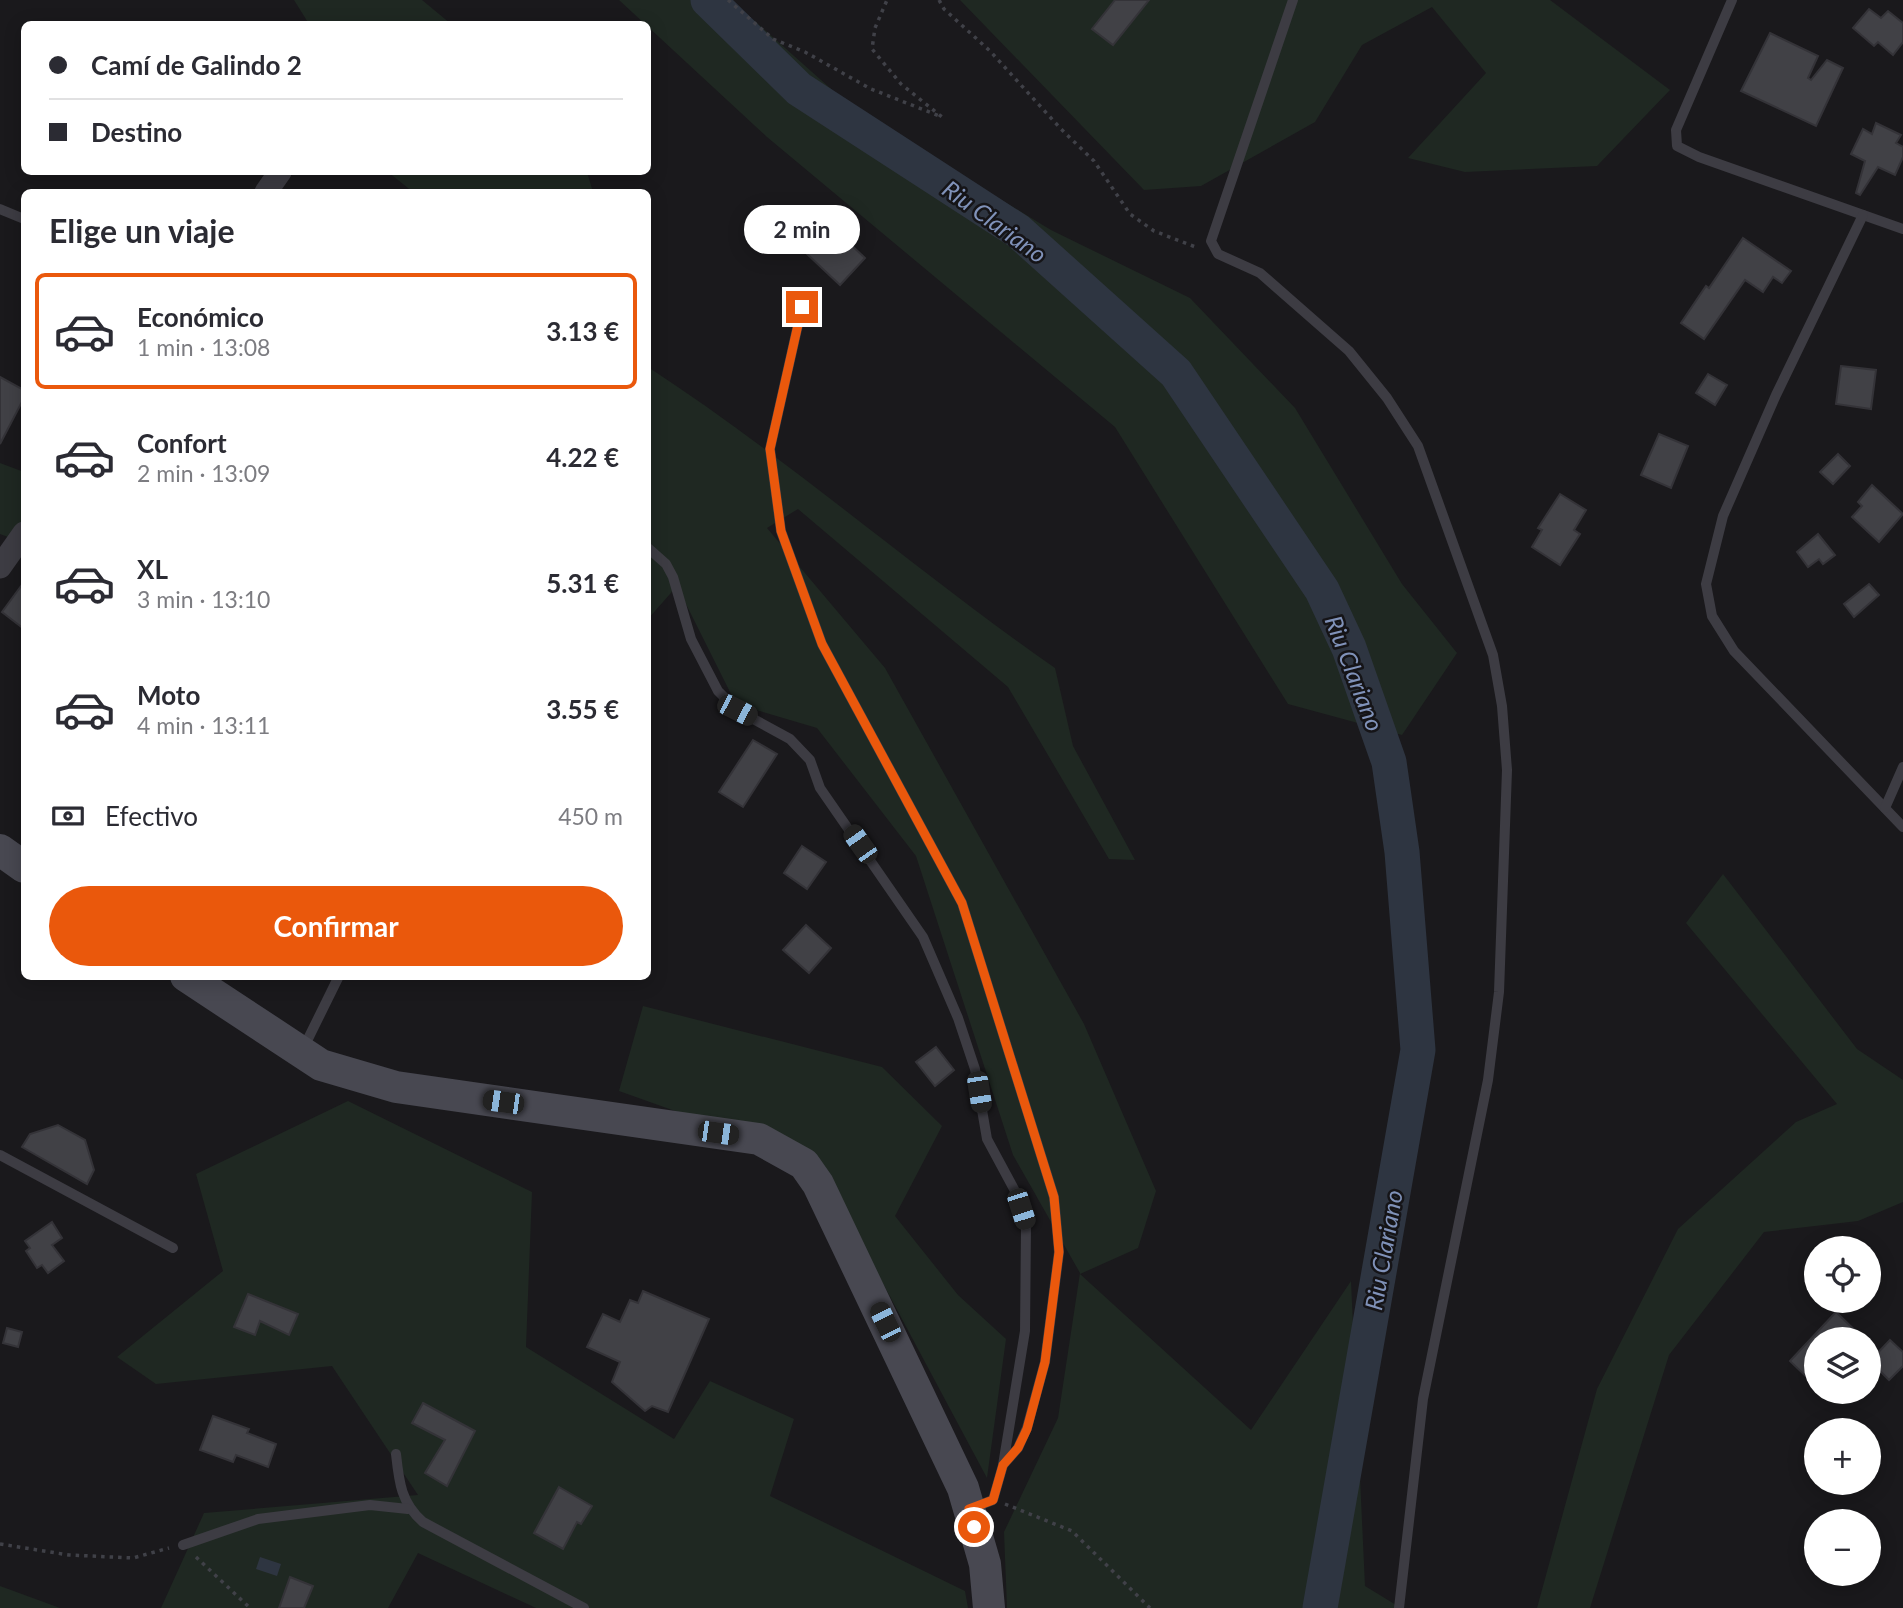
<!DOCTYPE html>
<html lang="es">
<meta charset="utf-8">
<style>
:root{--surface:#fff;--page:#f2f2f3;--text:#2b2b33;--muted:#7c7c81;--line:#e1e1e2;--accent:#ea580c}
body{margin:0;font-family:Lato,sans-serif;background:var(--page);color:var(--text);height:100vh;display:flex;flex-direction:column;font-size:26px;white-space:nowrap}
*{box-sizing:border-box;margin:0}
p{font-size:23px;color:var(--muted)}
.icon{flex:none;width:38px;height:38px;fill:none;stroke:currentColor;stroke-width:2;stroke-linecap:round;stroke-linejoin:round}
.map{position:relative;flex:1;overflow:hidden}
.side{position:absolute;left:21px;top:189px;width:630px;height:791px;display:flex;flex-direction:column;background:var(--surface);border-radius:10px;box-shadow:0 4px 18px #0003}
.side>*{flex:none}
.banner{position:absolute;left:21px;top:21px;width:630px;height:154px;border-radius:10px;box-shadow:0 4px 18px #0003;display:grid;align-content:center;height:154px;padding:0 28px;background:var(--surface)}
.buttons{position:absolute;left:1804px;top:1236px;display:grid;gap:14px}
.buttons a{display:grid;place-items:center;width:77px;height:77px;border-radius:50%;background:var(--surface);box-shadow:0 4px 18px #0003;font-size:35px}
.end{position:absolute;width:32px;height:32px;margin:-16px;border:9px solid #ea580c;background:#fff;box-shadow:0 0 0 4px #fff}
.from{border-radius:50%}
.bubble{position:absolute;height:49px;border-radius:24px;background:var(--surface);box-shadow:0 4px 18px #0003;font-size:23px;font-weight:700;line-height:49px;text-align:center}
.car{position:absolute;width:21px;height:42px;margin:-21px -10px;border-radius:9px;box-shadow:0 0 5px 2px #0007;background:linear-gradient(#222 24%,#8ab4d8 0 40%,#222 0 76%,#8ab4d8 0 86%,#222 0)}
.banner b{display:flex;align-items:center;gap:24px;height:66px;font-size:26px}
.banner b+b{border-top:2px solid var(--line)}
.banner i{width:18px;height:18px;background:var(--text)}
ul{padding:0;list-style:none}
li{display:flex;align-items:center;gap:21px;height:116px;margin:0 14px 10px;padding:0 14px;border:4px solid transparent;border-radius:10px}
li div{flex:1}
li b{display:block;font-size:26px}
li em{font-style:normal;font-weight:700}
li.active{border-color:var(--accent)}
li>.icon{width:63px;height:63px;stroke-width:1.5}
h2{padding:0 28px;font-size:32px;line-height:84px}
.pay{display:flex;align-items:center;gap:18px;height:77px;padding:0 28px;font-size:26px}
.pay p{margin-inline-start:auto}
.button{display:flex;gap:14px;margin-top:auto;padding:14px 28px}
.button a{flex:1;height:80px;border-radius:42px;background:var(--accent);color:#fff;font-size:28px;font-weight:700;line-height:80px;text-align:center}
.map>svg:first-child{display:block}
</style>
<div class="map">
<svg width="1903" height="1608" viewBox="0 0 1903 1608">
<rect width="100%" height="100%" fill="#1a191c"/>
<g fill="#1f2822">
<path d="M294,0H422L451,24H309Z"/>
<path d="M619,0H731L857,112L1051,230L1190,298L1295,408L1402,584L1457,653L1402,735L1288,704L1115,427L767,137Z"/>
<path d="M960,0H1550L1670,90L1597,166L1465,172L1408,158L1486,73L1432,7L1362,45L1315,122L1201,186L1144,190Z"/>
<path d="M388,172H587L593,192H413Z"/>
<path d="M648,367C789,459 917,572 1055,668L1073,746L1135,860L1109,859L1008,687L798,509L767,528L885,668L1084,1024L1156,1191L1138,1248L1080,1274L1251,1430L1351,1281L1365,1586L1401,1608H1007L1004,1532L1058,1418L1080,1273L1013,1155L916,856L817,728L736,704L677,586L648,619Z"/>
<path d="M0,463L24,472V543L0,534Z"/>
<path d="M1723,874L1857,1049L1903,1080V1202L1858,1221L1764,1232L1669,1355L1590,1608H1537L1597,1389L1678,1229L1796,1122L1837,1104L1686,923Z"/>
<path d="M643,1006L882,1067L942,1126L895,1216L958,1295L1006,1339L987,1478L818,1162L619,1091Z"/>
<path d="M348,1101L532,1192L526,1347L674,1439L710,1381L794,1419L770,1496L965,1591L968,1608H536L418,1553L388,1608H161L204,1513L418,1495L332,1366L156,1384L117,1357L223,1271L196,1174Z"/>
<path d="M0,1586L60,1608H0Z"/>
</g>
<path fill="#2e3541" d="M260,1557L281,1564L277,1576L256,1569Z"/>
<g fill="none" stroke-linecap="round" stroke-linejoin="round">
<path stroke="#2e3541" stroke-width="35" d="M708,0L799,89L1018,231L1176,373L1322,590L1349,648L1389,762L1402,852L1418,1050L1320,1608"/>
</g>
<g fill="#414146" stroke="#343338" stroke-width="2">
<path d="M1115,0H1149L1113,45L1092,29Z"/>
<path d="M1869,9L1881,18L1888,11L1903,23V42L1893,55L1878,42L1874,46L1853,28Z"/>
<path d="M1770,33L1818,56L1808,78L1811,80L1827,60L1843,68L1816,126L1741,91Z"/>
<path d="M1876,123L1901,135L1896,143L1903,147V157L1895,175L1878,167L1860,195L1856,193L1865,161L1851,154L1863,129L1872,134Z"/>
<path d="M831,226L865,258L840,285L806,253Z"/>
<path d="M1743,238L1791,271L1782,283L1773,277L1763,292L1745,280L1704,339L1681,323L1706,286L1709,288Z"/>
<path d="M1841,366L1876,370L1871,409L1836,404Z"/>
<path d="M1708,374L1727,385L1715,405L1696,393Z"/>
<path d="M0,377L24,390V398L0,444Z"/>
<path d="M1659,434L1688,446L1671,488L1641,475Z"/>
<path d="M1838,454L1850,466L1833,484L1820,472Z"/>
<path d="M1872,485L1903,514L1879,542L1852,517L1862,506L1858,502Z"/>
<path d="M1560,494L1586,510L1574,530L1580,534L1560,565L1532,547L1542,530L1538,528Z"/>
<path d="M1818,534L1835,555L1823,564L1819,559L1808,567L1797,552Z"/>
<path d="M24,582V629L2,612Z"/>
<path d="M1869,584L1879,595L1854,617L1844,604Z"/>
<path d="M753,740L777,754L743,807L719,792Z"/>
<path d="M802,846L826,862L807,889L784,873Z"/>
<path d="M806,925L831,948L809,973L783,950Z"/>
<path d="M936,1047L954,1070L935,1086L916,1062Z"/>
<path d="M58,1125L85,1140L94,1170L87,1184L22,1147L30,1134Z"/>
<path d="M52,1222L62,1238L52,1245L64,1261L48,1273L42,1265L37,1268L26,1251L30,1248L25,1241Z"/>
<path d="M643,1291L709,1319L668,1412L652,1406L645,1411L612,1382L620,1362L587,1347L603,1314L620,1322L630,1300L638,1303Z"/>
<path d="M248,1294L298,1314L289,1335L260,1321L255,1335L234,1327Z"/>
<path d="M1836,1312L1864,1339H1816V1386L1790,1361Z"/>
<path d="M7,1328L22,1332L18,1347L3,1343Z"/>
<path d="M1890,1340L1903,1352V1366L1889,1380L1870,1361Z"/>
<path d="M423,1403L475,1431L447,1486L425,1473L445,1440L412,1423Z"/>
<path d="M213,1416L249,1429L247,1433L276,1444L268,1467L236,1455L233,1462L200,1450Z"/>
<path d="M559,1487L592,1506L581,1524L577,1522L563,1549L534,1533Z"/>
<path d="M290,1577L313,1586L304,1608H279Z"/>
</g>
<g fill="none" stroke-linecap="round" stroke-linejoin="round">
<g stroke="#404148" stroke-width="3.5" stroke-dasharray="3.5 5" stroke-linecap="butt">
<path d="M728,0L773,39L805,52L871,89L942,117L901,84L872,49L875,28L887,0"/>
<path d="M939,0L944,9L990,51L1061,129L1094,161L1130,214L1154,231L1198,248"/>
<path d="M1005,1504L1072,1531L1150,1608"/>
<path d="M0,1544L69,1555L133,1558L169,1548"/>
<path d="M196,1557L250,1608"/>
</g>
<g stroke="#3d3c43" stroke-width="10">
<path d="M1293,0L1211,241L1218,254L1260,273L1349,351L1387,398L1418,446L1493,655L1502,706L1507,770L1499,992L1488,1080L1423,1399L1399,1608"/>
<path d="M1732,0L1676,130L1677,146L1699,157L1903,229"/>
<path d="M0,209L24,219"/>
<path d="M1863,215L1776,395L1723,516L1706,584L1712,616L1734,651L1903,827"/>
<path d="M802,307L770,449L781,531L822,644L962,903L1054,1197L1059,1252L1045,1362L1027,1428L1018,1448L1003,1465"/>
<path d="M648,548L666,564L673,577L691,639L718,691L737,710L790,739L810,760L820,788L923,937L958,1018L975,1069L987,1139L1015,1191L1026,1226L1025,1331L1003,1465L993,1500L972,1508"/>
<path d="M1885,808L1903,767"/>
<path d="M303,1049L339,976"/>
<path d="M0,1155L173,1248"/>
<path d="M396,1454C399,1482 401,1503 423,1522L584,1608"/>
<path d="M183,1545L258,1519L370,1505L408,1509"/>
</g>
<g stroke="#3d3c43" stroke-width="23">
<path d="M266,192L280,172"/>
<path d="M0,567L24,533"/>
</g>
<g stroke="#484851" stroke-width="32">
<path d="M0,850L24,867"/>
<path d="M186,976L321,1065L396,1087L759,1139L804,1164L818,1184L963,1488L985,1564L989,1608"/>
</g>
</g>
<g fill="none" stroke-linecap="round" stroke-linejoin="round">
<path stroke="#ea580c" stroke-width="9" d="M802,307L770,449L781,531L822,644L962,903L1054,1197L1059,1252L1045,1362L1027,1429L1018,1448L1003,1465L993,1500L969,1509L974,1527"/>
</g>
<g text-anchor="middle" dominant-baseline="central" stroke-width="5" stroke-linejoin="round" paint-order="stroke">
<g font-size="24" font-style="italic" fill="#8092b9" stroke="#151417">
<text transform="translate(995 221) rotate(36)">Riu Clariano</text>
<text transform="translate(1355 673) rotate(69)">Riu Clariano</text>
<text transform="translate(1383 1250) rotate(-80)">Riu Clariano</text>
</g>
</g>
</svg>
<div class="buttons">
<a><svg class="icon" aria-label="locate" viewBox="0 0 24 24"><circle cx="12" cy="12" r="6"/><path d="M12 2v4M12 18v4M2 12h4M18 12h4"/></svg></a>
<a><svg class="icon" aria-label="layers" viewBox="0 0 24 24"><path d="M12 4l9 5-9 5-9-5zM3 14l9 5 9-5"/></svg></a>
<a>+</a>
<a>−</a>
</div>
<i class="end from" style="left:974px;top:1527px"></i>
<i class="end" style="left:802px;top:307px"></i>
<div class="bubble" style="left:744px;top:205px;width:116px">2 min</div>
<i class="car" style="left:737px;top:710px;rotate:117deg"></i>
<i class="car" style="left:860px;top:844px;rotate:325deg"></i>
<i class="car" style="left:979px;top:1092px;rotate:171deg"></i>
<i class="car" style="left:503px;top:1102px;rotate:278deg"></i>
<i class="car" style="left:718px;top:1133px;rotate:98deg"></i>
<i class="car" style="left:1021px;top:1209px;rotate:162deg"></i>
<i class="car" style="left:885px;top:1322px;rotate:334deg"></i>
<div class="banner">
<b><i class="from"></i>Camí de Galindo 2</b>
<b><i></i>Destino</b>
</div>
<section class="side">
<h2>Elige un viaje</h2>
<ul>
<li class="active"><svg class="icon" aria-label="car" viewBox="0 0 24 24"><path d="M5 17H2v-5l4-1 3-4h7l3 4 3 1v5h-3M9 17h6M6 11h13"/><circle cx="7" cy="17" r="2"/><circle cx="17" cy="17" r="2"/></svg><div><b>Económico</b><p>1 min · 13:08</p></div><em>3.13 €</em></li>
<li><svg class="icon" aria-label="car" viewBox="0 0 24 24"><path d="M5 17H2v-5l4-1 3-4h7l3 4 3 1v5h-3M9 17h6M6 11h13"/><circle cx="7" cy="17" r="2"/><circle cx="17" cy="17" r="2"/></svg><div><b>Confort</b><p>2 min · 13:09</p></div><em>4.22 €</em></li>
<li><svg class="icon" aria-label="car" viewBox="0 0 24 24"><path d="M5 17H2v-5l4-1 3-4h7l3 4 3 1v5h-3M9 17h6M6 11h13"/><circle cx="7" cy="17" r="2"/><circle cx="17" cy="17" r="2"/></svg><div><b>XL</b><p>3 min · 13:10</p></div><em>5.31 €</em></li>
<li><svg class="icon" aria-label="car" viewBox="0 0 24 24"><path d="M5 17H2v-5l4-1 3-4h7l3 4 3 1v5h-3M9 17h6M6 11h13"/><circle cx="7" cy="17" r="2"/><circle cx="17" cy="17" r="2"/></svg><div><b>Moto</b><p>4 min · 13:11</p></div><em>3.55 €</em></li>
</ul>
<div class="pay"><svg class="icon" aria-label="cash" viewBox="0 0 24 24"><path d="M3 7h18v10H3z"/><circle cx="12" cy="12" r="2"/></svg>Efectivo<p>450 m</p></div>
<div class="button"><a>Confirmar</a></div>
</section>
</div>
